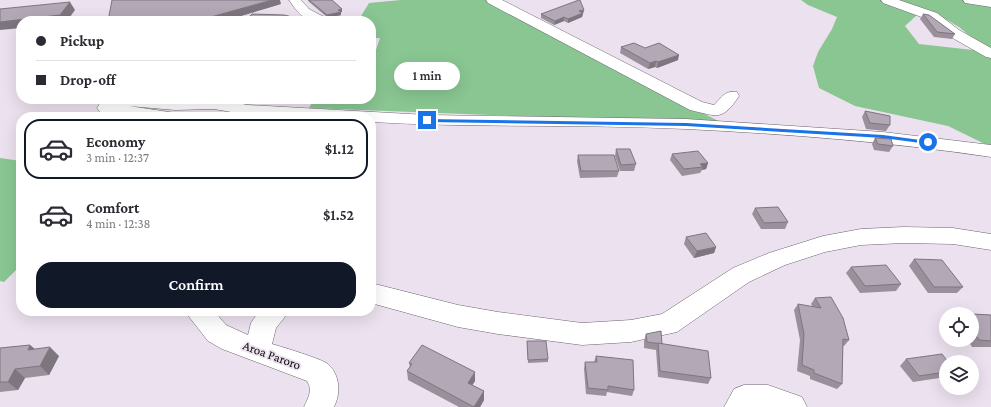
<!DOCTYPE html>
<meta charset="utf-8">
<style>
:root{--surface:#fff;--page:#f7f7f7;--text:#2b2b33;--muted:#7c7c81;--line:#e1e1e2;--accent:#111827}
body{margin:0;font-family:"Crimson Pro",serif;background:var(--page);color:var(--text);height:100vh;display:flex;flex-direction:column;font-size:15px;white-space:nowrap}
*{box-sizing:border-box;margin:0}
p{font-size:13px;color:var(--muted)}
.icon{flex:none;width:22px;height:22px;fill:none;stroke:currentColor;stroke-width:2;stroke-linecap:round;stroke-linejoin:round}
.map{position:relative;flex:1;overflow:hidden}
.sheet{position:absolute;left:16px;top:112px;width:360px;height:204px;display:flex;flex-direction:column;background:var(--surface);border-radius:16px;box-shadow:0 4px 16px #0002}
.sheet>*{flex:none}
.guide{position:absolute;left:16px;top:16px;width:360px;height:88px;border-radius:16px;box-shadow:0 4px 16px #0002;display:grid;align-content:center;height:88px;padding:0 20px;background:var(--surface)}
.fabs{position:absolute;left:939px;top:307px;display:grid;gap:8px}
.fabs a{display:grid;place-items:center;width:40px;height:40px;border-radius:50%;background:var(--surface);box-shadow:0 4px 16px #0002;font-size:20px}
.end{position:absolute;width:18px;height:18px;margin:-9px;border:5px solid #1a73e8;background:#fff;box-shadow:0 0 0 2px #fff}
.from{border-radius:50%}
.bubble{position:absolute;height:28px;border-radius:14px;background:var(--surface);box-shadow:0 4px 16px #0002;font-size:13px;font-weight:600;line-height:28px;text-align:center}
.guide b{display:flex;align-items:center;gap:14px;height:38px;font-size:15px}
.guide b+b{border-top:1px solid var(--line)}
.guide i{width:10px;height:10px;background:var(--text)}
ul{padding:7px 0 0;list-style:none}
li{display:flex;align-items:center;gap:12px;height:60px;margin:0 8px 6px;padding:0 12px;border:2px solid transparent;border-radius:16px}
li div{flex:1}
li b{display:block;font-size:15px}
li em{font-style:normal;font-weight:600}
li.active{border-color:var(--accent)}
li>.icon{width:36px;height:36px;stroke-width:1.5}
.action{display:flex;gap:8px;margin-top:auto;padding:8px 20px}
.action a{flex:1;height:46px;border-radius:16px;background:var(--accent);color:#fff;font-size:16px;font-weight:600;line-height:46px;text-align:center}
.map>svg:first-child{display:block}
</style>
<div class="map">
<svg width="991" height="407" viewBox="0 0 991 407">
<rect width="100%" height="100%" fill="#ece1ee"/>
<g fill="#89c692">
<path d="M401,0H485L724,124L309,108L314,99H371V59H373L380,38H371V21H358L369,3Z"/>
<path d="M801,0H991V48L977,42L959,27L933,12L918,14L905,26L919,44L991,52V147L948,126L855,106L819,88L813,66L818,52L832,29L837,17L808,5Z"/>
<path d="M0,158L21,161V265L4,282L0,281Z"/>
</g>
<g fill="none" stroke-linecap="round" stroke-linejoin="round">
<g stroke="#6d646f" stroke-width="1">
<g id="minor">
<path d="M289,0H301L309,9L326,18L328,21C305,21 302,19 289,0Z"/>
<path d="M486,0H502L702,102L714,105C722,97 725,90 737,92L739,96C722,122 717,116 690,110L488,3Z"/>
<path d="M881,0H899L937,13L959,30L991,48V58L986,57L949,36L927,19L883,3Z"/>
<path d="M963,0H991V7L965,3Z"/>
<path d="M105,99H214L248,105L427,115L686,119L883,132L991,145V157C890,142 788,134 686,129C581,124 476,128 371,122V117H279L248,115L214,109L175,110L129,106L169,112L175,113L178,117H133L100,112L97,108L102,100Z"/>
<path d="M904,227L953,228L991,234V250L953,244L904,243L861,245L825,252L785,265L749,282L677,332L631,342L582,345L498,334L458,327L371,303V283L458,305L498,312L582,323L631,320L662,314L733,268L769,253L823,236L861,229Z"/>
<path d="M186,311H214L226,325L248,335L251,323L259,311H288L284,318L276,328L272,344C282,347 322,359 328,364C340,375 341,393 334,407H304C308,398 313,390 307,381L222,349L208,341L190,318Z"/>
<path d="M744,385H768L802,397L807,407H724L734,389Z"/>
</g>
</g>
<use href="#minor" fill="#fff" fill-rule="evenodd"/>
</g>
<g fill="#9a909c">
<path d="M308,0H332L342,9V12H341V15L328,18L308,1Z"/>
<path d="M281,4L224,21H108Z"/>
<path d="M584,10L582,17L568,23L564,21L554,25L541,18V14Z"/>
<path d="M923,14L955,34L952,39L934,37L920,19Z"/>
<path d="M621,47L645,48L678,60L657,68L655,67L648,69L620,53Z"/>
<path d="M278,99H293L290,101Z"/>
<path d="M865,111L890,125L886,131L866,129L862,117Z"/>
<path d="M875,138L893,146L889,152L874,150L872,144Z"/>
<path d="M616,149L636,164L634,171H620L615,156Z"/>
<path d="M672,154L708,163L706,169L702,170L700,173L682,176L670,160Z"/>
<path d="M578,155L619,171L617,177L580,178L577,161Z"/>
<path d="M755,208L788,222L785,229H761L752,214Z"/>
<path d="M686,237L716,247L714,253L694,258L684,244Z"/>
<path d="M914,259L963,287L957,293H928L909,266Z"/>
<path d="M851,267L901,284L896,291L860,293L846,273Z"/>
<path d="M815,298L849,340L844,346H843L842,384L837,389L810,379V376L797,371L800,340L794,310L798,304L813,307L811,304Z"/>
<path d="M972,314L991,315V347H972L968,340H972Z"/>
<path d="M646,334L662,344L711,378L708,384L658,377L656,350L644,348V341Z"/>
<path d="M527,341L548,359V362L528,363Z"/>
<path d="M30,345L35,349L59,356L49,375L25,378L18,390L0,392V348Z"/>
<path d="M596,356L634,390L632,396L607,392L606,396L586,394L584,369L585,362H594Z"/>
<path d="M906,359L946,362V377L913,382L900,366Z"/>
<path d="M409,363L475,381L472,385L484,391V400L480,407H459L408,380L407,371L410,367Z"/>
</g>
<g fill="#7d767f">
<path d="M272,0H280L281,4L224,21H210L211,17Z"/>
<path d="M70,2L75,10L67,21H21V28L0,30V22Z"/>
<path d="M342,9V12H341V15L328,18L327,15L338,10Z"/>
<path d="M584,10L582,17L568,23V19L579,11Z"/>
<path d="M564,17V21L554,25L555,21Z"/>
<path d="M679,55L678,60L657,68L658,62Z"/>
<path d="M656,61L655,67L648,69L650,63Z"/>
<path d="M708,163L706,169L702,170L703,167L700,164Z"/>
<path d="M716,247L714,253L694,258L697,251Z"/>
<path d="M30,345L40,354L28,350Z"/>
<path d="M50,347L59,356L49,375L40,366Z"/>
<path d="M15,369L25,378L18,390L8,382Z"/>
<path d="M475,372V381L468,392V383Z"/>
<path d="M484,391V400L480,407H474Z"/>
</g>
<g fill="#b3a8b5" stroke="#7d767f">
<path d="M112,0H272L211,17L210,21L169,20L165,21H108Z"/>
<path d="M309,0H332L342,9L338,10L341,12L327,15Z"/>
<path d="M579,0H580L584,10L579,11L583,13L568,19L564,17L555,21L541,14Z"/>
<path d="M70,2L60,15L0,22V9Z"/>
<path d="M252,14L284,15L309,21H245Z"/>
<path d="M923,14L929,15L955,34L937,32Z"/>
<path d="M634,43L645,48L659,43L679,55L658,62L656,61L650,63L621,47Z"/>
<path d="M865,111L890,116V125L870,123Z"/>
<path d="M875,138L891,139L893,146L878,144Z"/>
<path d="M616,149H630L636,164L621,165Z"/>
<path d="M698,151L708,163L700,164L703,167L684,169L672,154Z"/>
<path d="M578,155H614L619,171H581Z"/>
<path d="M778,207L788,222L764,223L755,208Z"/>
<path d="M706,233L716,247L697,251L686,237Z"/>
<path d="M914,259L942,260L963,287H934Z"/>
<path d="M886,265L901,284L865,286L851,267Z"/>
<path d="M831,297L843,318L849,340L843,339L842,384L814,373V370L802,365L804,334L798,304L821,308L815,298Z"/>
<path d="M972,314L991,315V341L979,340L972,330Z"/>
<path d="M661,331L662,344L647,342L646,334Z"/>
<path d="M527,341H546L548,359L528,360Z"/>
<path d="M658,343L708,351L711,378L660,371Z"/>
<path d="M30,345L28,350L50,347L40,366L15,369L8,382H0V348Z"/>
<path d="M422,345L475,372L468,383L484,391L474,407L407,371L412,364L409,363Z"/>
<path d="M942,354L948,362H946V372L919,376L906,359Z"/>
<path d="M596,356L633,360L634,390L608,386V390L588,388L585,362H597Z"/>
</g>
<path fill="#1a73e8" d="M425,119L686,123L883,135L928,141L931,142L928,144L883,138L686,126L427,122L425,120Z"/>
<g text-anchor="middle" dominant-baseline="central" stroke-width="3.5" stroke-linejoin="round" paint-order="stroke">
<g font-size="13" fill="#0e0a0e" stroke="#ece1ee">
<text transform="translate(272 355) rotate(20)">Aroa Paroro</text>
</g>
</g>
</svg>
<div class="fabs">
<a><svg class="icon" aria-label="locate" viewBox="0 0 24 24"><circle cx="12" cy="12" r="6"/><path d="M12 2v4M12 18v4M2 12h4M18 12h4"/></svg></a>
<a><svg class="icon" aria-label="layers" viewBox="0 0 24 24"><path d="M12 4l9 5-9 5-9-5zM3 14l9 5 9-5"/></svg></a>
</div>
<i class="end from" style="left:928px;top:142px"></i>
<i class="end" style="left:427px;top:120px"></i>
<div class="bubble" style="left:394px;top:62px;width:66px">1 min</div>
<div class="guide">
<b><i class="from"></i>Pickup</b>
<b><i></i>Drop-off</b>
</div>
<section class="sheet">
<ul>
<li class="active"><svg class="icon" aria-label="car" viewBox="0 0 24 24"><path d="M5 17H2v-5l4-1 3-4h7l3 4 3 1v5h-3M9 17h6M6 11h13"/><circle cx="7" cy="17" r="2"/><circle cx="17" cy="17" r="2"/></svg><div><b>Economy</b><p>3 min · 12:37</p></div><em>$1.12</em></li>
<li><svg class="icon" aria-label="car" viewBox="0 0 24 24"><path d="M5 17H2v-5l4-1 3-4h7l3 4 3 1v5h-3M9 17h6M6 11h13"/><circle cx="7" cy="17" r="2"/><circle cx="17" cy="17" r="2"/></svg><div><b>Comfort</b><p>4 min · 12:38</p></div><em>$1.52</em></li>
</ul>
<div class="action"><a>Confirm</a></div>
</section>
</div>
